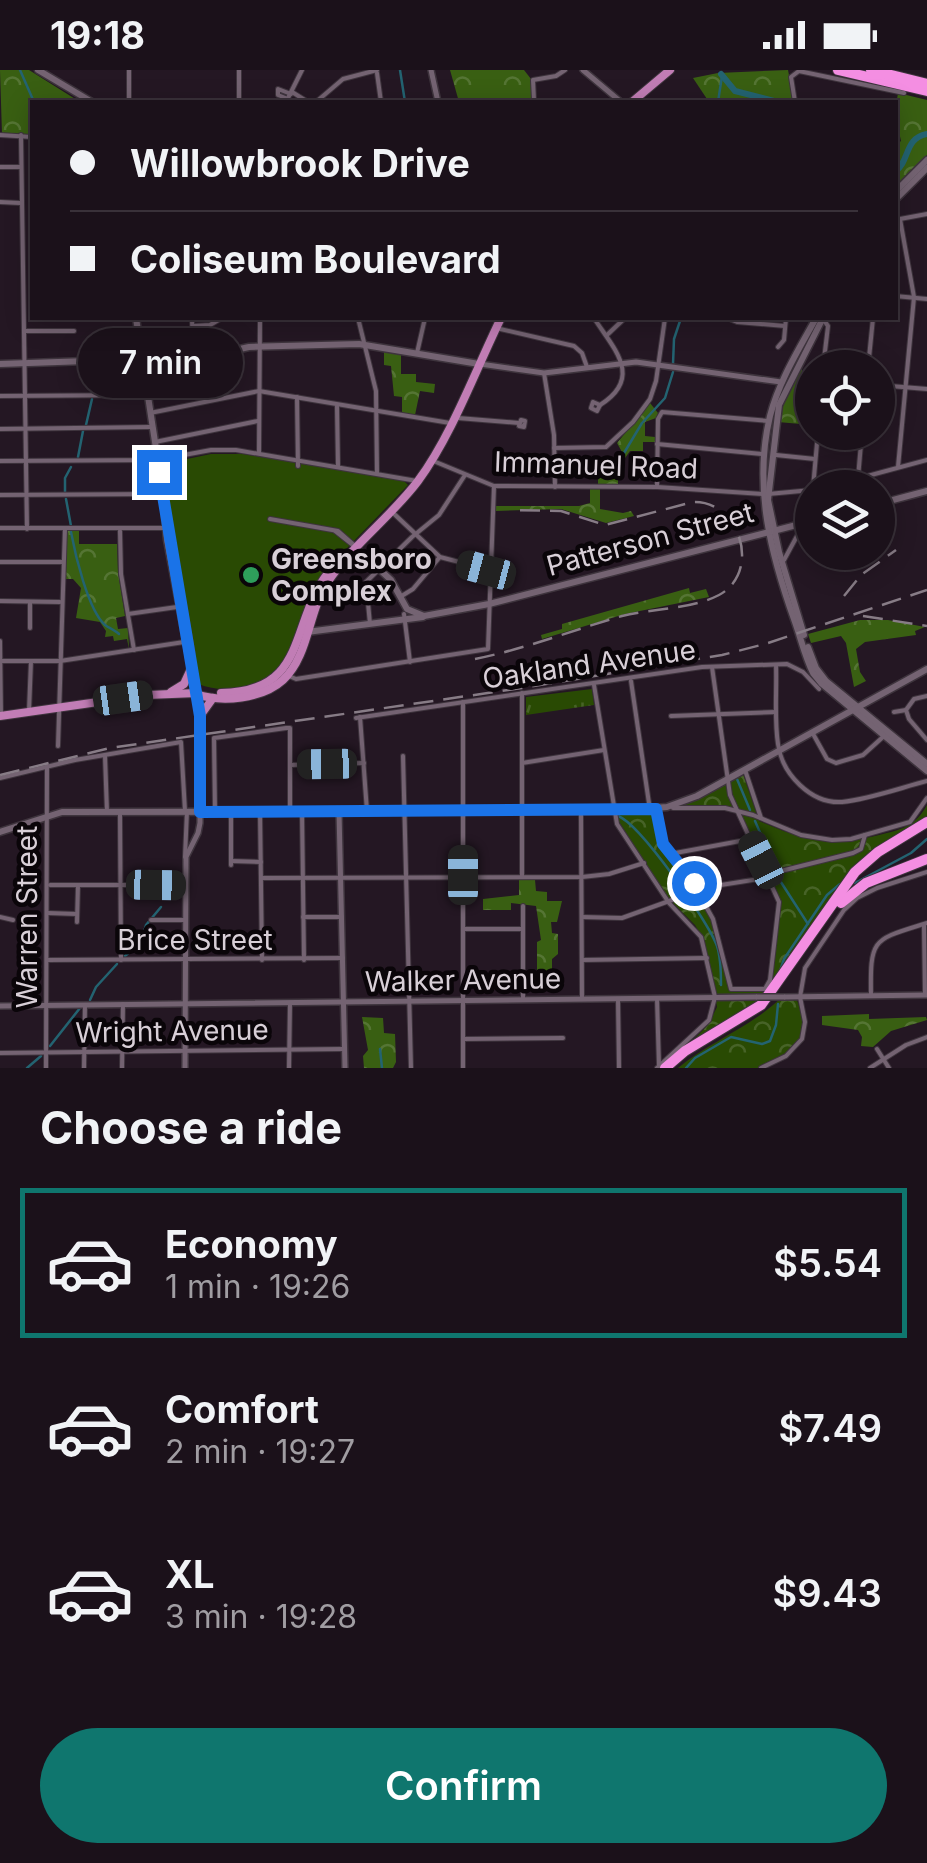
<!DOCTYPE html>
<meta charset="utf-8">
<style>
:root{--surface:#1b111a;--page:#281f27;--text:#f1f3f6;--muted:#a09da2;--line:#393139;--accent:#0f766e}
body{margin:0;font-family:Inter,sans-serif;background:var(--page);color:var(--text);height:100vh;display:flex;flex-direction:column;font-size:38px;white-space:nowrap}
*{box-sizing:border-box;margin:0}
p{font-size:32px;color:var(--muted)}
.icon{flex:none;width:55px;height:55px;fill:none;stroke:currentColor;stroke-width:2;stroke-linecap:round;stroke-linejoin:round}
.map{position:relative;height:998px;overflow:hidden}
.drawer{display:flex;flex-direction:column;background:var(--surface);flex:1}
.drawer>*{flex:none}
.guide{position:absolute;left:30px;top:30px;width:868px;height:220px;border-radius:0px;box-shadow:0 5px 25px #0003,0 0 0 2px var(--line);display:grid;align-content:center;height:220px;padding:0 40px;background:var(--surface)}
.buttons{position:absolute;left:795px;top:280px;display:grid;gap:20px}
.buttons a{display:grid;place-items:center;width:100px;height:100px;border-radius:50%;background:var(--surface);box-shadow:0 5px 25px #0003,0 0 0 2px var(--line);font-size:50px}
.end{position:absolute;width:45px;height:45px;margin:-22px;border:12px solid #1a73e8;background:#fff;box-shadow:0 0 0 5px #fff}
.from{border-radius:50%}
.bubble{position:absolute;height:70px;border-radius:35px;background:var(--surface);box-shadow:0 5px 25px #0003,0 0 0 2px var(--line);font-size:32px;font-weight:600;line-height:70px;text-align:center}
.car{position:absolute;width:30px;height:60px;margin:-30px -15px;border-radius:12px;box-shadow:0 0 8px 2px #0007;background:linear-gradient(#222 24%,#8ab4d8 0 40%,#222 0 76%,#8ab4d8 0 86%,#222 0)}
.guide b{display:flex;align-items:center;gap:35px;height:95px;font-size:38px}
.guide b+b{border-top:2px solid var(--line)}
.guide i{width:25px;height:25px;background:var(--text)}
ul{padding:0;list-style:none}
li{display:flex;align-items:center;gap:30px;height:150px;margin:0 20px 15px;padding:0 20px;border:5px solid transparent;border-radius:0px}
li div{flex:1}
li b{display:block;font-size:38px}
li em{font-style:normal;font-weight:600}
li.current{border-color:var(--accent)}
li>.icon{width:90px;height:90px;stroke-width:1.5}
h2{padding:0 40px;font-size:45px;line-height:120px}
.action{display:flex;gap:20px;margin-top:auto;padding:20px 40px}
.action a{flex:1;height:115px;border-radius:60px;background:var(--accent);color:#fff;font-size:40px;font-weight:600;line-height:115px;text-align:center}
.status{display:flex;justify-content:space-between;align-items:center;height:70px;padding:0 50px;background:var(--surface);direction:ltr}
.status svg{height:28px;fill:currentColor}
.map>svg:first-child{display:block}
</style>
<div class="status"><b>19:18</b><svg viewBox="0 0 49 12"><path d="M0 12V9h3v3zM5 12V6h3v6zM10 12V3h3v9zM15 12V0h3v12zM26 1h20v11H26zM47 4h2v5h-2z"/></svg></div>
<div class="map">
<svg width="927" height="998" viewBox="0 0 927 998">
<defs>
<pattern id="grass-tufts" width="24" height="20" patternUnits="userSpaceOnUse" patternTransform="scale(2.5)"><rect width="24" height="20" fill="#294a03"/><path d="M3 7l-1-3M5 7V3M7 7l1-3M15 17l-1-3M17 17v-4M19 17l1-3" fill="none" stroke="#476327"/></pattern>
<pattern id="forest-crowns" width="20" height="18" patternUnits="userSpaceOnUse" patternTransform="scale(2.5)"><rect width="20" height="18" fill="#395f12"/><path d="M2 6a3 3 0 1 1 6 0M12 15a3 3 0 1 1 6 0" fill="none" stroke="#557534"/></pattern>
<pattern id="park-crowns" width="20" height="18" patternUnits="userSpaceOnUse" patternTransform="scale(2.5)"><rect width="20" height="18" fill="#294a03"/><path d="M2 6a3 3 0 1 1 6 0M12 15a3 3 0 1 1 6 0" fill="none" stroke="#476327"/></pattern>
</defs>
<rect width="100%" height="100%" fill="#241723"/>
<path fill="url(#grass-tufts)" d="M592,619L594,635L526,645V627Z"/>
<g fill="url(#forest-crowns)">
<path d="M0,0H29L80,32H32V65L2,64Z"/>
<path d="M450,0H524L531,9V31L459,32Z"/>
<path d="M788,0L794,32H709L693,8L718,3Z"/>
<path d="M898,23L927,30V85L895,117V76L901,71L895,43Z"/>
<path d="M384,280L401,283V304H416V312L435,314L434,323L420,321L415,345L402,343V327L394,326L391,296L384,295Z"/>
<path d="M802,294V306L812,308V355L778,352L787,324Z"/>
<path d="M650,333L658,343L656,348L645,352V366L655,367V372H643V381H630L618,398V415H598V396L614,393L622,382L617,373Z"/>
<path d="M590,419H600V439L623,443L631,441L634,446L606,453L561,439L495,441V436H579L590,433Z"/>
<path d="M79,460V474H117L118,502L125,546L116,548L118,559L128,558L129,579L127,569L114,571L113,566L105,567L106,561L100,552L76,548L81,518L73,509H64L66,461Z"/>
<path d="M689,518L690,523L706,519L709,527L625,544L542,569L541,565L562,559V554Z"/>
<path d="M860,550H888L925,557L915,561L916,565L865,572L856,579L860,602L866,611L854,617L846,573L841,566L811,573L808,564Z"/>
<path d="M519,810H535L536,821L547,822V831H562L557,852H551L552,863L558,864V884L552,889V904H537V872L541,870L536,836L511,833V840H483V829L519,825Z"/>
<path d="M869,944V949L926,947L927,950L891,961L873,977L861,976L862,967L858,960L822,955V946Z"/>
<path d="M362,947L383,948L384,963L395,964L396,992L393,998H364L363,986L368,980Z"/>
</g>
<g fill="url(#park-crowns)">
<path d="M743,704L759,751C807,772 832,777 883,764C904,759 916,755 927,735V749L881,776L756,933L689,974L708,955L717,937L704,871L695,855L668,828L616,747L619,744H653L662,775L694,817L710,845L720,872L730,920L762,922L771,913L780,832L737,739L683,735Z"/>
<path d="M779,930H797L804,952L801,968L791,981L758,998H678C710,972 748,958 779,930Z"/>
</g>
<path fill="#294a03" d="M211,384H243L404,411L408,415L325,501C298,543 302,605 244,617C227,620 214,620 198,614L163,394Z"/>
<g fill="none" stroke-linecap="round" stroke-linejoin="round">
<g stroke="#236371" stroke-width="2.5">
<path d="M20,0L34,32"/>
<path d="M400,0L405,32"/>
<path d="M718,32L722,6"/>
<path d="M673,294L674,269L681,248"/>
<path d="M92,308V323"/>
<path d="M86,355L92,329"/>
<path d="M78,387L83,361"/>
<path d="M609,408L642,353L665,328L673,302"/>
<path d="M65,422V408L71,397"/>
<path d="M66,429L71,456"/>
<path d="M71,462C75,484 88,540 105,555C109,558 115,560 119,564"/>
<path d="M737,709L750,740"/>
<path d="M618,746C640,754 708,851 717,876C721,888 721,902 721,915"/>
<path d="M755,751L775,797"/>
<path d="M777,806L808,854"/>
<path d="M855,813L911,783L927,769"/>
<path d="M125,886L141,872L146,855L161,837"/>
<path d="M780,901L784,889L827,825L840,814"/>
<path d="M90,930L96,917L117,894"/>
<path d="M50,976L80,938"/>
<path d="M380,979L382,998"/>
<path d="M27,998L41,986"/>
<path d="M686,998L695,988L731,967L762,974L770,971L776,955L778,934"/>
</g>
<g stroke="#236371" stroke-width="6">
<path d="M721,4L735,21L778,32"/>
<path d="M895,102C911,90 903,69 927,64"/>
</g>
<g stroke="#3e343d" stroke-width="6">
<g id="minor">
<path d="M129,0V32"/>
<path d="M239,0V32"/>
<path d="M377,3L381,32"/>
<path d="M292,22L308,32"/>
<path d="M288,29L278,25V19L291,24"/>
<path d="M286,32L302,0"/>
<path d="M316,32L343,9L377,0"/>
<path d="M540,32L534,30L533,10L556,6L565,0"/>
<path d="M795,32L791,7L799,1L904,23"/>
<path d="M0,65L32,67"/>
<path d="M21,65L27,459"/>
<path d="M0,97H20"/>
<path d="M0,132L20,133"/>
<path d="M895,226L927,229"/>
<path d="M192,248L193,287"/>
<path d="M358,248L376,321L377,403"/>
<path d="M594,248C612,277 645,307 600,335"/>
<path d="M727,248L737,252L785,256"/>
<path d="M823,249L828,256L823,298"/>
<path d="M193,256L210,255L222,248"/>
<path d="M496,258L574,276L582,283L587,297"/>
<path d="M25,261H74"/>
<path d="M607,265L625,248"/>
<path d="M778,277L784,270L786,248"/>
<path d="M417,283L425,248"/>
<path d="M868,298L873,248"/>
<path d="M544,303L554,365L555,417"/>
<path d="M878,315L927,319"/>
<path d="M0,326L145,325"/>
<path d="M297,327L298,396"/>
<path d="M593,332L600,335L597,341L591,338Z"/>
<path d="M337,336L338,396"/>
<path d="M150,343L259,321L450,353"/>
<path d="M458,348L519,353"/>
<path d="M521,350L525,351L524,357L519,356Z"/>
<path d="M0,359L150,357"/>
<path d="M155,372L258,351"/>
<path d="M657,374L762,384"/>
<path d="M554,378L606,377L633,352L650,329L656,311L665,248"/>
<path d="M259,383L260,248"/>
<path d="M776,385L815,389"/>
<path d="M431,390L494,416L657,417L763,424"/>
<path d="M0,391L157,390L211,380H236L417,411"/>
<path d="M898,397L914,227L900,149L927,144"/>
<path d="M858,408L862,362"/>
<path d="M657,417L658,349L662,342L769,351"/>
<path d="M813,418L818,362"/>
<path d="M823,418L927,390"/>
<path d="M768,424L812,420"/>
<path d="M0,425L160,424"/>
<path d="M391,441L440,487L490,500"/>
<path d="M270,449L338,461L354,475"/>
<path d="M0,458H165"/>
<path d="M120,461L121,504L134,580"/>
<path d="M335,461L354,476"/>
<path d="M784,490L809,444L812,419"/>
<path d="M0,492H63"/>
<path d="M400,527L413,519L439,488"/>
<path d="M0,531L60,532"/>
<path d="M128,544L177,537"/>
<path d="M404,544L410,592"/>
<path d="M370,554L366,512L412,467L439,445L465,405"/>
<path d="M30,558V533"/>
<path d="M0,571L1,646"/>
<path d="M0,591H60L184,572"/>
<path d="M776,595C777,620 774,648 778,674C782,704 811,734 842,732C870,729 900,718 927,711"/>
<path d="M289,606L296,609L488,579L494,416"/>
<path d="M631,611L650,740"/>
<path d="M594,615L617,754L669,833L701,867L715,927L709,950L657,998"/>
<path d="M927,626L914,629L906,640L909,649L927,670"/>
<path d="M463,632V998"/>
<path d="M29,641L31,591"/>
<path d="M894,642L906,640"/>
<path d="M671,646L776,642"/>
<path d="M360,647L367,741"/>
<path d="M356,648L702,597L787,594L803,602L819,619"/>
<path d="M812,662L827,689L836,693L863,685L884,666"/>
<path d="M58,676L65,458"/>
<path d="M105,686L107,742"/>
<path d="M403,686L411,998"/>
<path d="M522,693L604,680"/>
<path d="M290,695L364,693"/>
<path d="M745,700L761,748"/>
<path d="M0,708L75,690L181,672L185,741"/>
<path d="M673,738H725L753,745L801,765L832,770L851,769L910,752L927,728"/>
<path d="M656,739L663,774L693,813L713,849L731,919H765L770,910L779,832L730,725L712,597"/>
<path d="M215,741L214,668L286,658H290V742"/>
<path d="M260,741L262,890"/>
<path d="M302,742L304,890"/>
<path d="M581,744L582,929"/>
<path d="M120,745L121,890"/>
<path d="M670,784L751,769"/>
<path d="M185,787L187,741"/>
<path d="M231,791L261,792"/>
<path d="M231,795V741"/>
<path d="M522,807V623"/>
<path d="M261,808L582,807L609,804L644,793"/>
<path d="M50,815H186"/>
<path d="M48,843L77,844"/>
<path d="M0,847L13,850"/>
<path d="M303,847H342"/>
<path d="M582,847L622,848L708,817L765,808L781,801L853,783L861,779L865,765"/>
<path d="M151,850H186"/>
<path d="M77,852L78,815"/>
<path d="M924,855L925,925"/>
<path d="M464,859H523"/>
<path d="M48,890L343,888"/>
<path d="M582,890L707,888"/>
<path d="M871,925C870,867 873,870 927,853"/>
<path d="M657,928L659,996"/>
<path d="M618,929L619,998"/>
<path d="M523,930V836"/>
<path d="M464,969L563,968"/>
<path d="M877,979L889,998"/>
<path d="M0,983L344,979"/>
<path d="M46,998L47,696"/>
<path d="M84,998L85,935"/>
<path d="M122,998L123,934"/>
<path d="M289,998L290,933"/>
<path d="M761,998L786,986L802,969L805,952L800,927L805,898L844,840L857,828L877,818L927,802"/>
<path d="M870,998L906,975L927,967"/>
</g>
</g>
<g stroke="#3e343d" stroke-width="8">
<g id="tertiary">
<path d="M431,0L438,32"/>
<path d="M583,0L621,32"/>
<path d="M480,294L544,303L636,292L781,312"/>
<path d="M339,742L345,998"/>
<path d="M784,927L927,925"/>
<path d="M0,936L757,927"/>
<path d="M185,998L186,787L198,763L200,753V659L196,625"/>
</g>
</g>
<g stroke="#3e343d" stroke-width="9">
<g id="secondary">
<path d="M38,0L92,32"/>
<path d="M895,122L927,90"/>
<path d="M895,130L927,98"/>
<path d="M136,248L163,424L167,470L196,624"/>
<path d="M816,248C799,279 779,311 770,346C753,417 771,485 795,552C801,569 805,587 813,603L822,614L927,701"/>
<path d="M0,294L203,287L249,277L359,274L479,294"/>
<path d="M878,434L927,421"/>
<path d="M354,476L391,510L407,539L424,546L489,534L812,451"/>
<path d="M182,531L191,583"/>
<path d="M307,562L423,547"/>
<path d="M804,565L779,482L768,430L779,335L823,248"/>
<path d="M808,577L816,598L826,611L927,694"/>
<path d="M0,762L62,742L613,741L667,737L697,726L927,599"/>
</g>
</g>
<g stroke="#3e343d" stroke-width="10">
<g id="primary">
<path d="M632,32L670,0"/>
<path d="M171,622L184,614L190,601"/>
<path d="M221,623C313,622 287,546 334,496"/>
<path d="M196,624C222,633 262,629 283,610C309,586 308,542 327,513C352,475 391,447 418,411C452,365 476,299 501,248"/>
<path d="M0,646L147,625L197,623"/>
<path d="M200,646L213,628"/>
</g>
</g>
<g stroke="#3e343d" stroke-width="12">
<g id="motorway">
<path d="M838,0L927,21"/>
<path d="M871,0L927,14"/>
<path d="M841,833L866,813L927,789"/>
<path d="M665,998L685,981L761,935L855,802L878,782L927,752"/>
</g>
</g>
<use href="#minor" stroke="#746372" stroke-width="4"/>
<use href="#tertiary" stroke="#746372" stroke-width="5"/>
<use href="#secondary" stroke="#746372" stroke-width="6"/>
<use href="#primary" stroke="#c17db5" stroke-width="8"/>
<use href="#motorway" stroke="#f48ee2" stroke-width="10"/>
<g stroke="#877c86" stroke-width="2.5" stroke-dasharray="20 10" stroke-linecap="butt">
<path d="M844,526L861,505L896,480"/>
<path d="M863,546L927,556"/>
<path d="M475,589C525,579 573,560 622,546C653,538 690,540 719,525C762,502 740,430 693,432L605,455L561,441L511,440"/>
<path d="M0,705L110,678L522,618L722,585L765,574L927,520"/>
</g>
<g stroke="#3e343d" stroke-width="8" stroke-linecap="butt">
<path id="tertiary-bridge" d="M757,927H784"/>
</g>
<use href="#tertiary-bridge" stroke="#746372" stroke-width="5"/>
</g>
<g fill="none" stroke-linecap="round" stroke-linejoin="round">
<path stroke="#1a73e8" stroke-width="12" d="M159,402L200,646V742L656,739L663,774L694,813"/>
</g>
<circle fill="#2e9e5b" stroke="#0a0509" stroke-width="4" cx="251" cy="505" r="10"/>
<g text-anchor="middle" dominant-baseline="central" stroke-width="9" stroke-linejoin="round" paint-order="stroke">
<g font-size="28" fill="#d8cfd7" stroke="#0a0509">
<text transform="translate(596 395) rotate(2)">Immanuel Road</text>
<text transform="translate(650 469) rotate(-15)">Patterson Street</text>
<text transform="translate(589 594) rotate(-8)">Oakland Avenue</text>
<text transform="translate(27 847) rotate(-90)">Warren Street</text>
<text x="195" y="870">Brice Street</text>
<text transform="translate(463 910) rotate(-1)">Walker Avenue</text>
<text transform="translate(172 961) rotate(-1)">Wright Avenue</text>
</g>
<g font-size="28" font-weight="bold" fill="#d8cfd7" stroke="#0a0509" text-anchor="start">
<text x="271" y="489">Greensboro<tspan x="271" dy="32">Complex</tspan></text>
</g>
</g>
</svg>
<div class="buttons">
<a><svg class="icon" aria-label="locate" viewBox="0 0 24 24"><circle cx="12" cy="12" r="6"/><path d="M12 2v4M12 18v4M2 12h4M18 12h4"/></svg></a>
<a><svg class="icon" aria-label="layers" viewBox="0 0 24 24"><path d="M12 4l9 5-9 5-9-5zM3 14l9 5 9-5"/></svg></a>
</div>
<i class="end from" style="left:694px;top:813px"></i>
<i class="end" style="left:159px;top:402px"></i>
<div class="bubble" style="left:78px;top:258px;width:165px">7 min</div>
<i class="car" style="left:486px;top:500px;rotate:285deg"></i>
<i class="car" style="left:123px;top:628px;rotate:82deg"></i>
<i class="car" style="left:327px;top:694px;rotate:269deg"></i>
<i class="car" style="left:761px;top:790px;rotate:333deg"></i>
<i class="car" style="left:463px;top:805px;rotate:0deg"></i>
<i class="car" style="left:156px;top:815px;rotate:91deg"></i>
<div class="guide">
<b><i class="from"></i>Willowbrook Drive</b>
<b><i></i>Coliseum Boulevard</b>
</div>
</div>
<section class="drawer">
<h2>Choose a ride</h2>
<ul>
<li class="current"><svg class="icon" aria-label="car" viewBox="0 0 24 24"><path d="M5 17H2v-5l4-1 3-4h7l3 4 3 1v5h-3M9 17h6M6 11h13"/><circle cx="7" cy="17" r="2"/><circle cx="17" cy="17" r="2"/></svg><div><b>Economy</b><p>1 min · 19:26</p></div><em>$5.54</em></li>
<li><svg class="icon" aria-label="car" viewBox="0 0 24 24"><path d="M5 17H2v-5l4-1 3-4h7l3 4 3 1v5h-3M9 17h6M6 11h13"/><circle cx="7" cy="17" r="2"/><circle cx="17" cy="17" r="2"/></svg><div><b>Comfort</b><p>2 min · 19:27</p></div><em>$7.49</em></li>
<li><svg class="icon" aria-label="car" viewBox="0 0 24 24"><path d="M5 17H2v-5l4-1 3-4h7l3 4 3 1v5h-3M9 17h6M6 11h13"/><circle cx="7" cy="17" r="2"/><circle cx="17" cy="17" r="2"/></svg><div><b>XL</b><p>3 min · 19:28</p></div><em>$9.43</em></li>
</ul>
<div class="action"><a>Confirm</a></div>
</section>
